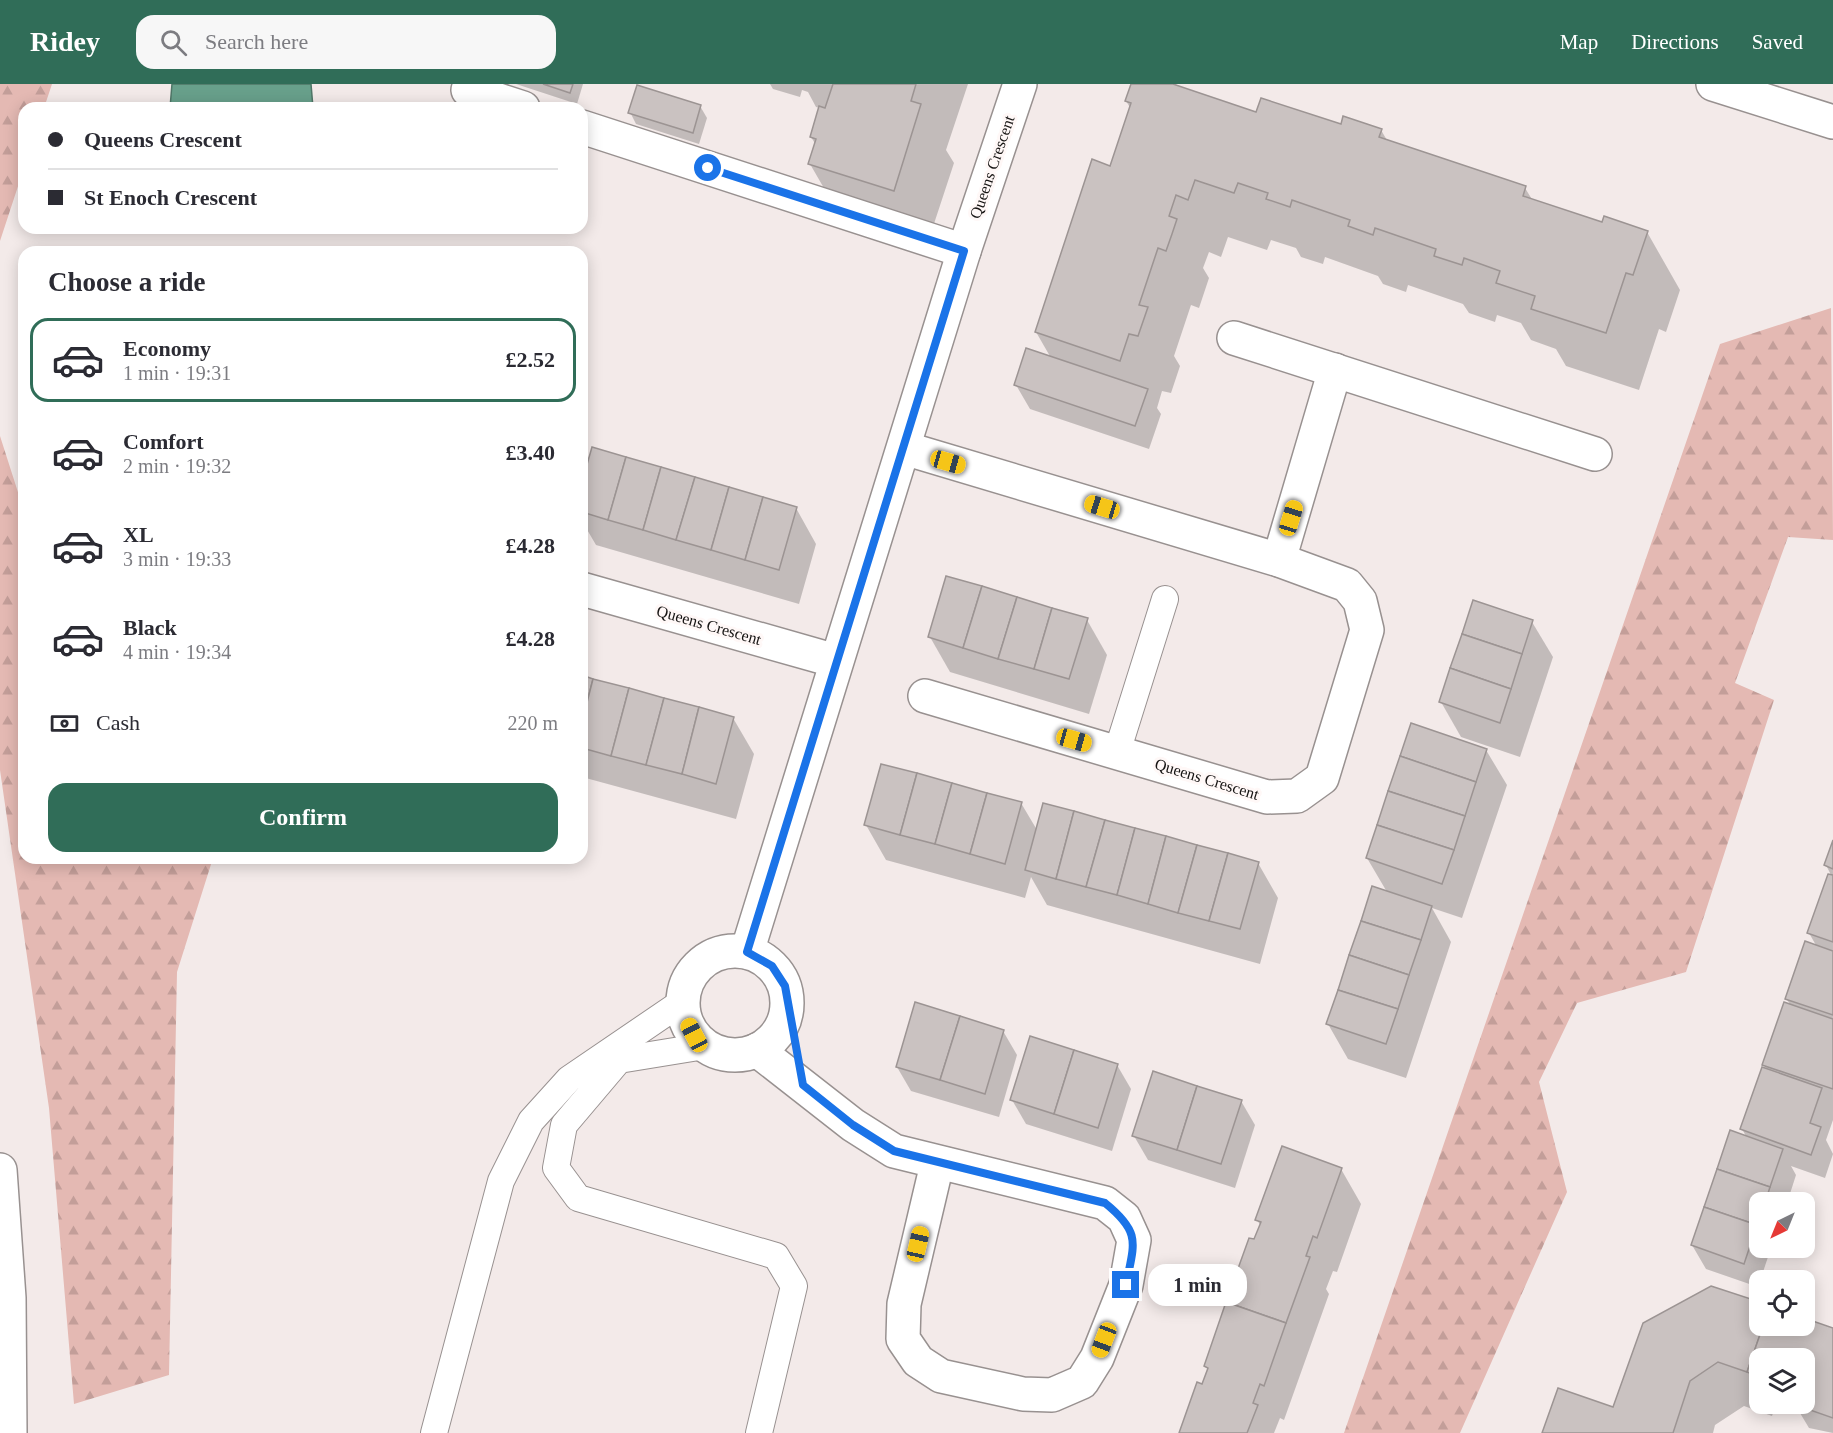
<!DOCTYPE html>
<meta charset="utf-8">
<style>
:root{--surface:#fff;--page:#f7f7f7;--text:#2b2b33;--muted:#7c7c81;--line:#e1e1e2;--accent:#306d58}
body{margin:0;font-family:"Times New Roman",serif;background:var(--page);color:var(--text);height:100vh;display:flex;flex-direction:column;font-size:22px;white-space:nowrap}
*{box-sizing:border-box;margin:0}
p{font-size:20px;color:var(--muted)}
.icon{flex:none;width:33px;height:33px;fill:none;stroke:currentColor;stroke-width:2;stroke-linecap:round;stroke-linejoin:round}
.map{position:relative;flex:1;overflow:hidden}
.drawer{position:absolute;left:18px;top:162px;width:570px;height:618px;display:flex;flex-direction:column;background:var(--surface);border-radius:18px;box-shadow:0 3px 15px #0003}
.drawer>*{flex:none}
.top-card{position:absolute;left:18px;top:18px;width:570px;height:132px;border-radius:18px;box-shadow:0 3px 15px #0003;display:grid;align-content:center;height:132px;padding:0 30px;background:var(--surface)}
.needle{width:39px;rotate:223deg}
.fabs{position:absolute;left:1749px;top:1108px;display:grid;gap:12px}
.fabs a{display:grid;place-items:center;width:66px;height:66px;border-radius:12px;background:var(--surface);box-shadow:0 3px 15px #0003;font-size:30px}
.end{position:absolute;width:27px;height:27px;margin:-14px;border:8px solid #1a73e8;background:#fff;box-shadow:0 0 0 3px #fff}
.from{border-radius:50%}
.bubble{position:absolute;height:42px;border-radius:18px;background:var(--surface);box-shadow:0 3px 15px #0003;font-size:20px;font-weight:700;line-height:42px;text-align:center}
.car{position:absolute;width:18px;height:36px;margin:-18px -9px;border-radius:8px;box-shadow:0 0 4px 2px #0007;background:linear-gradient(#f5c518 24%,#345 0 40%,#f5c518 0 76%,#345 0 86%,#f5c518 0)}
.top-card b{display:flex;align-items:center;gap:21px;height:57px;font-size:22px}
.top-card b+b{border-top:2px solid var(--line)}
.top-card i{width:15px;height:15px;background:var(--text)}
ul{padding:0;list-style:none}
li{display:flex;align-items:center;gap:18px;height:84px;margin:0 12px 9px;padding:0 18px;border:3px solid transparent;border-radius:18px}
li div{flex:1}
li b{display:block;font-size:22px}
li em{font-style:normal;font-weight:700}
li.on{border-color:var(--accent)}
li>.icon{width:54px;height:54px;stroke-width:1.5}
h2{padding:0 30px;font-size:27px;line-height:72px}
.pay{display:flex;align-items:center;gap:15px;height:66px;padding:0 30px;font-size:22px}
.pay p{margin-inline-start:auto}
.button{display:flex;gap:12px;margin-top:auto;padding:12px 30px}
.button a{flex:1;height:69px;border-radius:18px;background:var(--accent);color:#fff;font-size:24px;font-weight:700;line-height:69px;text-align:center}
header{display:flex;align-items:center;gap:36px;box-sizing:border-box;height:84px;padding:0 30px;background:var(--accent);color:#fff}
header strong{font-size:28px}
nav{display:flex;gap:33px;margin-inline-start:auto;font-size:21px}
.search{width:420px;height:54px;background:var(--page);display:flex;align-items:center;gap:15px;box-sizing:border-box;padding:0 21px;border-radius:18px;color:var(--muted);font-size:22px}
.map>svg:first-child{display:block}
</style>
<header>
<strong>Ridey</strong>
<div class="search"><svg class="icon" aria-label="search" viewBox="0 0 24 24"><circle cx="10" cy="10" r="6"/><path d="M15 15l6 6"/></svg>Search here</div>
<nav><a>Map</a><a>Directions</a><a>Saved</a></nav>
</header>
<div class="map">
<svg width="1833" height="1349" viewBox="0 0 1833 1349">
<defs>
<pattern id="forest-firs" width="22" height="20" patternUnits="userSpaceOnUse" patternTransform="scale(1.5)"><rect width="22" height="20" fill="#e4b9b3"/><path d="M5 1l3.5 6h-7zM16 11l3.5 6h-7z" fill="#c39e99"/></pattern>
</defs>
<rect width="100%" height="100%" fill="#f3eae9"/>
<g fill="url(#forest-firs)">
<path d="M0,0H52L44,24H24V84L0,157Z"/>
<path d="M1831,224L1833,456L1788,453L1735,599L1774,616L1686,888L1577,919L1539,998L1567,1108L1460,1349H1344L1720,260Z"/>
<path d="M0,352L24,427V774H213L177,888L169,1291L74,1320L49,1024L0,686Z"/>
</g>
<path fill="#68a08b" stroke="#4f7667" stroke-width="1.5" d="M172,0H311L313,24H170Z"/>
<g fill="#0003">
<path d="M516,0H583L577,20Z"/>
<path d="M770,0H968L946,66L954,79L926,164L843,137L810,80L816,61L811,53L820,24L816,23L808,8L802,6L800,13L773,5Z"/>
<path d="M1132,0H1176L1178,3L1257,30L1381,46L1388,58L1525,104L1533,117L1603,140L1647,148L1680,206L1666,248L1659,245L1639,306L1566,282L1556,265L1531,256L1521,239L1497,231L1495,238L1469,229L1463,220L1408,201L1406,208L1383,200L1378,192L1325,173L1323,180L1301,173L1296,164L1271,156L1267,166L1228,153L1221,173L1209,168L1203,184L1209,194L1199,224L1191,221L1174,272L1180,282L1171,309L1162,307L1157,324L1161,330L1149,365L1030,325L1016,301L1051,274L1036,248L1111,84L1131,25L1126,17Z"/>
<path d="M700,22L707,34L699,60L636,40L630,28Z"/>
<path d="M582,362L590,376L796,424L816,460L799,520L596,461L582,437Z"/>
<path d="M1087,536L1107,571L1089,630L950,588L930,553Z"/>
<path d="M1532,538L1553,573L1520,673L1461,653L1441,618Z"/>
<path d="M582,593L733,634L754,670L736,735L582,693Z"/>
<path d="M1486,666L1507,701L1462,834L1432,824L1451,858L1406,994L1348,975L1328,940L1387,808L1367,774Z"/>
<path d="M1021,719L1037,746L1258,779L1278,814L1260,880L1047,821L1031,793L1025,814L886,776L866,741Z"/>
<path d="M1833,760V1036L1826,1056L1833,1070L1825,1094L1791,1082L1796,1091L1787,1119H1760V1164H1771L1758,1203L1706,1185L1692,1161L1747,1054L1742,1045L1767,986L1763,980L1791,922L1786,914L1817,863L1809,849L1832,793L1826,781Z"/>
<path d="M1003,947L1017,971L999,1033L911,1007L897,983Z"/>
<path d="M1117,981L1131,1005L1112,1067L1026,1040L1012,1016Z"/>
<path d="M1241,1017L1255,1041L1235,1104L1148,1076L1134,1052Z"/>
<path d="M1341,1085L1361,1120L1337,1188L1333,1187L1326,1205L1329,1210L1284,1336L1280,1334L1274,1349H1181L1203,1302L1209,1287L1205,1281L1261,1142L1257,1136Z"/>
<path d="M1760,1242L1833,1245V1349L1809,1344L1797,1324L1785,1320H1804V1275H1760V1320H1776L1772,1332L1744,1322L1715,1341L1713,1349H1544L1614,1325Z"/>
</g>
<g fill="#cac2c1" stroke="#9c9493" stroke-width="1.5">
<path d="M543,0H573L570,9Z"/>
<path d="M833,0H916L911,17L921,20L894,107L808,80L816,55L810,53L819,22L825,24Z"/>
<path d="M1131,0H1173L1256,28L1261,14L1341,40L1343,32L1382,45L1379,53L1526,102L1523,112L1602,138L1604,132L1648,147L1633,191L1626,189L1606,249L1531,225L1535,212L1496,199L1500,187L1464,174L1462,181L1434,172L1436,165L1375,144L1373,151L1348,142L1350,136L1292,116L1290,123L1266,115L1268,109L1238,99L1234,109L1195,96L1188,116L1176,111L1169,132L1177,135L1172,150L1166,167L1158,164L1139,221L1148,223L1138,252L1129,250L1120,277L1035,248L1092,75L1110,82L1131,19L1125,17Z"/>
<path d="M637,1L701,21L693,49L628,29Z"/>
<path d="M1026,264L1148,305L1135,342L1014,301Z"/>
<path d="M592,363L626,373L608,436L582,428V398Z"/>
<path d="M626,373L661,383L643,446L608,436Z"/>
<path d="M661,383L695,393L676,456L643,446Z"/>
<path d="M695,393L729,403L711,466L676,456Z"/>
<path d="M729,403L763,413L745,476L711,466Z"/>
<path d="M763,413L797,423L779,486L745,476Z"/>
<path d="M946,492L982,502L963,564L928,553Z"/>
<path d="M982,502L1017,513L998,575L963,564Z"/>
<path d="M1017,513L1052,524L1034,585L998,575Z"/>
<path d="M1473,516L1533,536L1522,570L1462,550Z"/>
<path d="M1052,524L1088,534L1069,595L1034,585Z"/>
<path d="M1462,550L1522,570L1511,605L1450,584Z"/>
<path d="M1450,584L1511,605L1500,639L1439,618Z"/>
<path d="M582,591L593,595L582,638Z"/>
<path d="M593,595L629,604L611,672L582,664V638Z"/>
<path d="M629,604L664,614L646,681L611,672Z"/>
<path d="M664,614L699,623L682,690L646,681Z"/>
<path d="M699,623L734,633L716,700L682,690Z"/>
<path d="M1411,639L1487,665L1476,698L1400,672Z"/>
<path d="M1400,672L1476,698L1465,732L1388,707Z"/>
<path d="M881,680L917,689L900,751L864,741Z"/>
<path d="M917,689L952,699L935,760L900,751Z"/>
<path d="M952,699L987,709L970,770L935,760Z"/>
<path d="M1388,707L1465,732L1454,766L1377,741Z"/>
<path d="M987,709L1022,718L1005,780L970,770Z"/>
<path d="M1043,719L1074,727L1056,795L1025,786Z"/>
<path d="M1074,727L1105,736L1086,803L1056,795Z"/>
<path d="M1105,736L1135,744L1117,811L1086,803Z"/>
<path d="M1377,741L1454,766L1442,800L1366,774Z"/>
<path d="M1135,744L1166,752L1148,820L1117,811Z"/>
<path d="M1166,752L1197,761L1178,829L1148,820Z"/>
<path d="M1833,756V785L1824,781Z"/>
<path d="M1197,761L1228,769L1209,837L1178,829Z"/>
<path d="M1228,769L1259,778L1240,845L1209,837Z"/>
<path d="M1828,790L1833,791V858L1807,849Z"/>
<path d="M1372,802L1432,822L1421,856L1361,837Z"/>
<path d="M1361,837L1421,856L1409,891L1349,871Z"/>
<path d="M1805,857L1833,867V931L1785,915Z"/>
<path d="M1349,871L1409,891L1398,925L1338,906Z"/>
<path d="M1338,906L1398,925L1386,960L1326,940Z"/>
<path d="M915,918L960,932L940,996L896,983Z"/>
<path d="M1784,918L1833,935V1005L1762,981Z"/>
<path d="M960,932L1004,946L985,1010L940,996Z"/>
<path d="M1030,952L1074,966L1054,1030L1010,1016Z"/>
<path d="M1074,966L1118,980L1098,1044L1054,1030Z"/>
<path d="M1762,983L1822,1004L1810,1039L1821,1043L1811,1071L1740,1045Z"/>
<path d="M1153,987L1197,1002L1177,1066L1132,1052Z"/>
<path d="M1197,1002L1242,1016L1221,1080L1177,1066Z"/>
<path d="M1730,1046L1783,1065L1770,1103L1717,1085Z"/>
<path d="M1282,1062L1342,1084L1317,1154L1313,1152L1306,1172L1310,1173L1286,1239L1226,1218L1249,1154L1254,1155L1261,1138L1255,1136Z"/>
<path d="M1717,1085L1770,1103L1765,1119H1760L1757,1141L1704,1123Z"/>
<path d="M1704,1123L1757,1141L1744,1180L1691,1161Z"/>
<path d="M1711,1202L1760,1218V1242H1763L1747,1288L1718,1278L1690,1297L1673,1349H1542L1558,1304L1613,1323L1643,1239Z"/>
<path d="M1226,1218L1286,1239L1264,1302L1260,1300L1253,1319L1258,1321L1247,1349H1179L1197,1298L1202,1300L1208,1284L1204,1282Z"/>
<path d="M1804,1234L1833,1244V1334L1793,1320H1804V1275H1760V1293L1747,1288L1763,1242H1804Z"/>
</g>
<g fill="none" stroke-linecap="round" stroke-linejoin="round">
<g stroke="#989190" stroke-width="28">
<g id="service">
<path d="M1117,668L1165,515"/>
<path d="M705,962L619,976L564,1041L556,1084L578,1114L776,1172L794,1202L759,1349"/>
<path d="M434,1349L501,1097L531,1037L569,995L682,918"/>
</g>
</g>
<g stroke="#989190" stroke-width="36">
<g id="minor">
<path d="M468,6L523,24"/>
<path d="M582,43L964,167"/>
<path d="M1234,254L1595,370"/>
<path d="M904,364L1279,476L1347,501L1360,517L1367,546L1322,694L1297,712L1267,713L925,612"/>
<path d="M1279,476L1335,286"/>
<path d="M582,505L836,577"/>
<circle cx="735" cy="919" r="52"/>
<path d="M747,868L964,167L1020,0"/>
<path d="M757,966L853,1041L894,1067L1105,1119L1124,1134L1134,1156L1126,1201L1097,1274L1082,1298L1052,1311L1023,1310L941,1292L918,1277L903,1255L904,1220L937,1080"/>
</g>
</g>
<g stroke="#989190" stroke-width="36">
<g id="tertiary">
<path d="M1713,0L1833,38"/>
<path d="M0,1086L9,1214L10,1349"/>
</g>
</g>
<use href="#service" stroke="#fff" stroke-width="26"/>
<use href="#minor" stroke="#fff" stroke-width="33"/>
<use href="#tertiary" stroke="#fff" stroke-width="33"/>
</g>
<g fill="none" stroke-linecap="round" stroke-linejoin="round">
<path stroke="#1a73e8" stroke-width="8" d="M708,84L964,167L747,868L772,882L785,902L803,1001L853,1041L894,1067L1105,1119C1142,1149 1134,1159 1126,1201"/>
</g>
<g text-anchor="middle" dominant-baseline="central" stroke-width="6" stroke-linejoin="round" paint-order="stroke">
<g font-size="16" fill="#161413" stroke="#fff8f7">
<text transform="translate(992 83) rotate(-71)">Queens Crescent</text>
<text transform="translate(709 541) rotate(16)">Queens Crescent</text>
<text transform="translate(1207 695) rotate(17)">Queens Crescent</text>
</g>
</g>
</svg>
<div class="fabs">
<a><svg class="needle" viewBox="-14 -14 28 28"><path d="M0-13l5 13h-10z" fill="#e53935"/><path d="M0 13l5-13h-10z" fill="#7c7c81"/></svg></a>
<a><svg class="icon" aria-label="locate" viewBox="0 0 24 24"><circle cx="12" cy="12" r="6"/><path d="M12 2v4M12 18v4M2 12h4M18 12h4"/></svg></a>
<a><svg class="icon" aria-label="layers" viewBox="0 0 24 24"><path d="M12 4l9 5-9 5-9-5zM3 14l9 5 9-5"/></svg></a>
</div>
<i class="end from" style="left:708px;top:84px"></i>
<i class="end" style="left:1126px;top:1201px"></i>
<div class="bubble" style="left:1148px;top:1180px;width:99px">1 min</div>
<i class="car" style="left:948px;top:378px;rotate:106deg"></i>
<i class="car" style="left:1102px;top:423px;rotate:287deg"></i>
<i class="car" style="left:1291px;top:434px;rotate:17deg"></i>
<i class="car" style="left:1074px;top:656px;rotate:106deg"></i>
<i class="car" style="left:694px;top:951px;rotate:332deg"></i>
<i class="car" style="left:918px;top:1160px;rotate:13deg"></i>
<i class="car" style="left:1104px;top:1256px;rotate:201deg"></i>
<div class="top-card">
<b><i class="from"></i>Queens Crescent</b>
<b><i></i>St Enoch Crescent</b>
</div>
<section class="drawer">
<h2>Choose a ride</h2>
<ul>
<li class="on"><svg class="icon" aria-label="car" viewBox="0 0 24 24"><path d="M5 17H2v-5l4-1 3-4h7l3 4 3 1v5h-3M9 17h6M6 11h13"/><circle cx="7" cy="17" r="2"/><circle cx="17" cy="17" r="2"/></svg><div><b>Economy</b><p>1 min · 19:31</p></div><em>£2.52</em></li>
<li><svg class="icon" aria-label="car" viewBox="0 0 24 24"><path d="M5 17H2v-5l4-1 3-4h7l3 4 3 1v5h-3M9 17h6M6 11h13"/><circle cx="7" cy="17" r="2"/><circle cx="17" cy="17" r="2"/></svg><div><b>Comfort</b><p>2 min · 19:32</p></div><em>£3.40</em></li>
<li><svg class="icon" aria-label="car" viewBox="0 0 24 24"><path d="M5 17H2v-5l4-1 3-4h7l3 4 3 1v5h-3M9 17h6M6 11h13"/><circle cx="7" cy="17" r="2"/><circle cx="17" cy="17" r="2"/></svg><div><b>XL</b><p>3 min · 19:33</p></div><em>£4.28</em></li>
<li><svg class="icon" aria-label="car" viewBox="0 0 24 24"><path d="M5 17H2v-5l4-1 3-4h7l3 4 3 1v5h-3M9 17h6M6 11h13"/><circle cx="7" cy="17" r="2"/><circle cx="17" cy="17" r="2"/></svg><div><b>Black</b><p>4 min · 19:34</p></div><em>£4.28</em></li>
</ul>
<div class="pay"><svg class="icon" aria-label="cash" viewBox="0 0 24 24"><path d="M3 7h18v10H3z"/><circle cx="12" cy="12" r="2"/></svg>Cash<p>220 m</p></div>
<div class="button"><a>Confirm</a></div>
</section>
</div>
